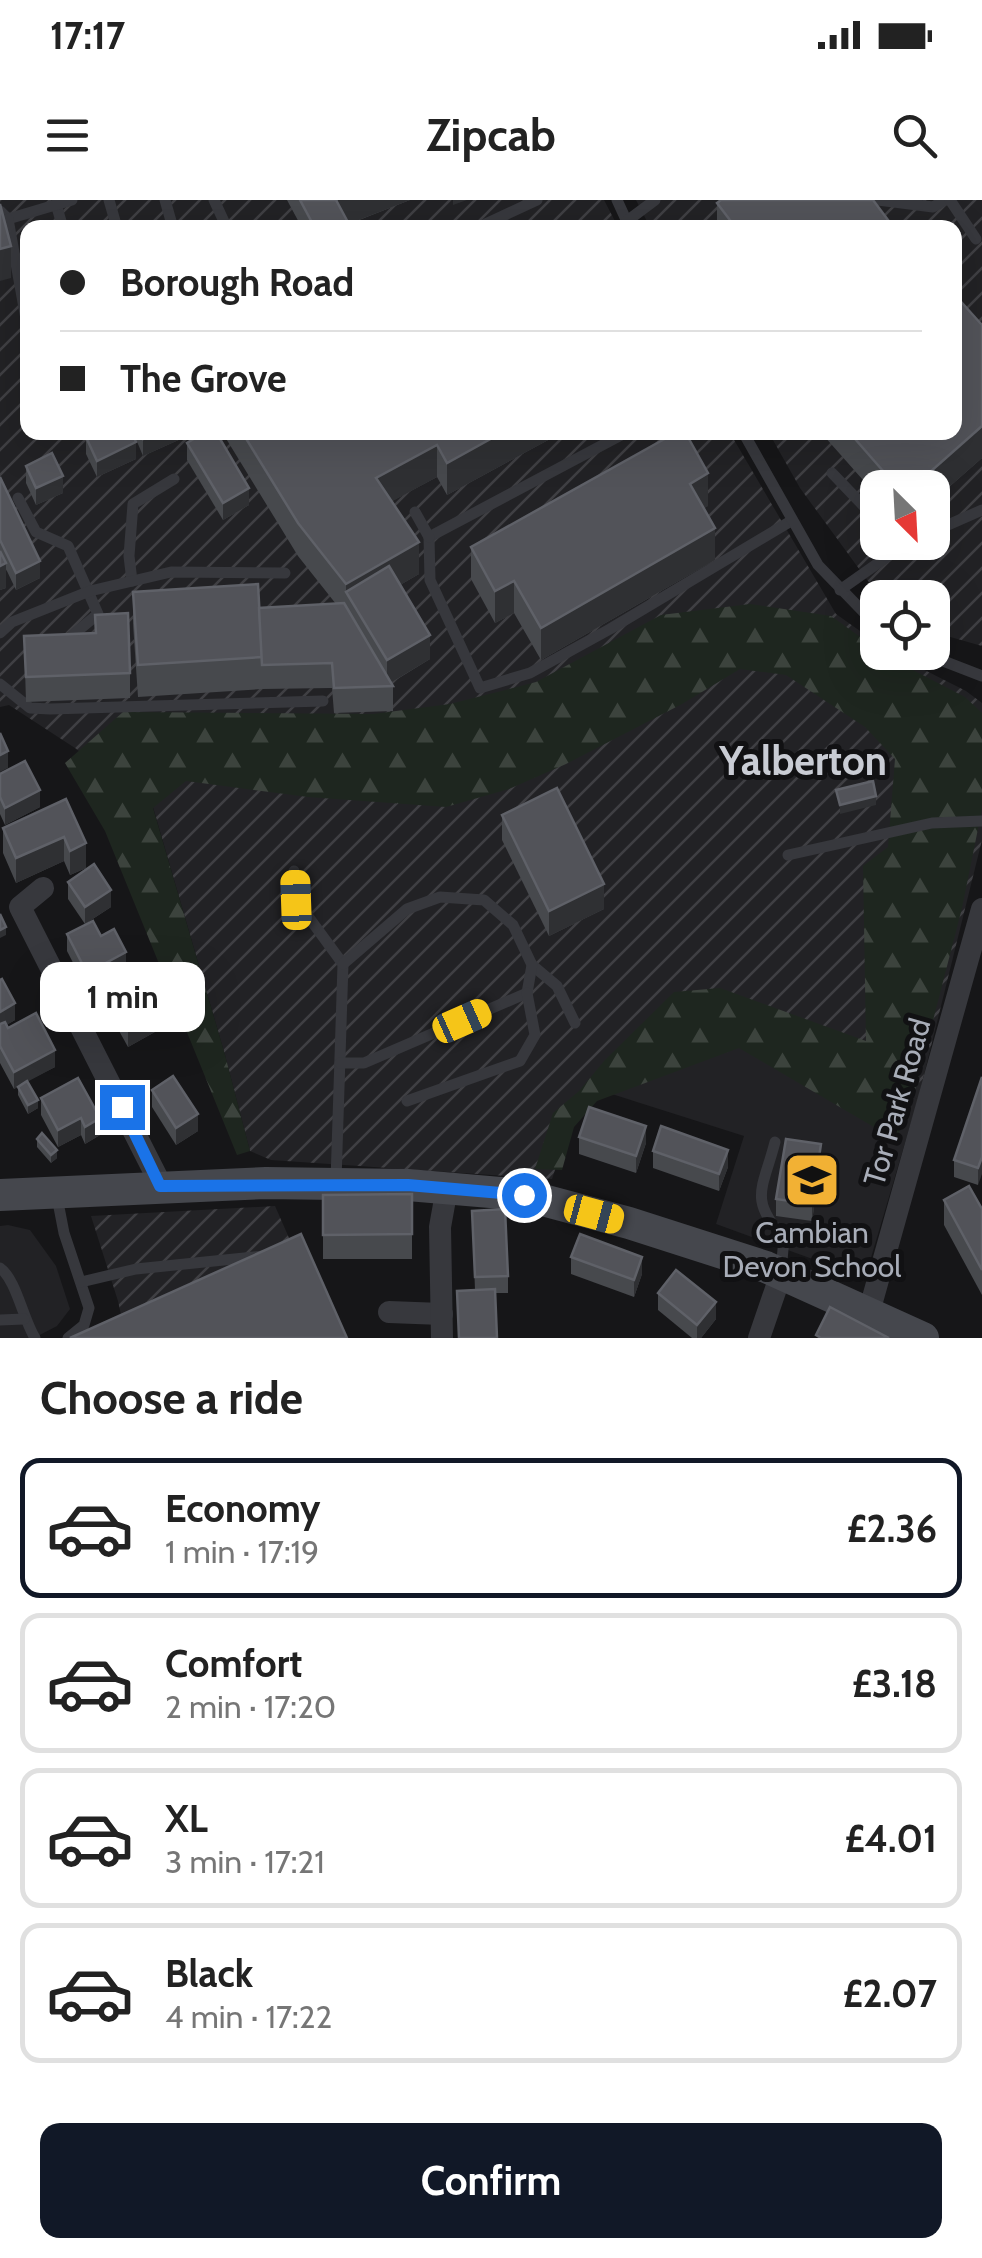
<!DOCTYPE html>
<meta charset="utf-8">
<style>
:root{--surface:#fff;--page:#f6f6f6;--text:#222;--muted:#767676;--line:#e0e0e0;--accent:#111827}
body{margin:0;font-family:Cabin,sans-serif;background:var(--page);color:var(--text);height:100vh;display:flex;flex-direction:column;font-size:38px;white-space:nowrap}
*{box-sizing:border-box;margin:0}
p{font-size:32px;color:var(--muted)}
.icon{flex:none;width:55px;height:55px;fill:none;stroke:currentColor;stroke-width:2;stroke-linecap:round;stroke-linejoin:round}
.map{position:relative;height:1138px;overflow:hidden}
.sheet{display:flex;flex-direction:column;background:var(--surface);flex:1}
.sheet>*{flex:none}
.hud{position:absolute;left:20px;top:20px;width:942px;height:220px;border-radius:20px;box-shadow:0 10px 40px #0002;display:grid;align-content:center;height:220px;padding:0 40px;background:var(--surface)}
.needle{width:65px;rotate:156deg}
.controls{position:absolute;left:860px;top:270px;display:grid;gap:20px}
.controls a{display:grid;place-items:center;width:90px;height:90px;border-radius:20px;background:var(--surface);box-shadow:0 10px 40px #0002;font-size:50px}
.end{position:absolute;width:45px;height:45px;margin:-22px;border:12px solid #1a73e8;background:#fff;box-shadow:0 0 0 5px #fff}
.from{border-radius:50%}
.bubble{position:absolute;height:70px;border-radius:20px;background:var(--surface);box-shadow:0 10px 40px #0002;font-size:32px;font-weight:800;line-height:70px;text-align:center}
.car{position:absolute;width:30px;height:60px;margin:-30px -15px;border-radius:12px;box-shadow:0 0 8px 2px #0007;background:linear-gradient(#f5c518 24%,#345 0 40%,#f5c518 0 76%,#345 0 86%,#f5c518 0)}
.hud b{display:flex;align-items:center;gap:35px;height:95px;font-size:38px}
.hud b+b{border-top:2px solid var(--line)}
.hud i{width:25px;height:25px;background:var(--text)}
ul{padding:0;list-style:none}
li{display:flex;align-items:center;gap:30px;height:140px;margin:0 20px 15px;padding:0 20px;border:5px solid var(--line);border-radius:20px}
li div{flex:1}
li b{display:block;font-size:38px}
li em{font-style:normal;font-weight:800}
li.active{border-color:var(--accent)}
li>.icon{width:90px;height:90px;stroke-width:1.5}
h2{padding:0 40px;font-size:45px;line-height:120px}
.button{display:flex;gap:20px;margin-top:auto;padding:20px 40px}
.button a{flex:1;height:115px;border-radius:20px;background:var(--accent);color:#fff;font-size:40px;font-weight:800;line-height:115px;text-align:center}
.status{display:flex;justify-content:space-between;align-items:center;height:70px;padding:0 50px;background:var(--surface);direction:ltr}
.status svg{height:28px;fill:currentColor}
header{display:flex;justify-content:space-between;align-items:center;height:130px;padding:0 40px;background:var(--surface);font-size:45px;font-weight:800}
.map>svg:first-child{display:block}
</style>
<div class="status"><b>17:17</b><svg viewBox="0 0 49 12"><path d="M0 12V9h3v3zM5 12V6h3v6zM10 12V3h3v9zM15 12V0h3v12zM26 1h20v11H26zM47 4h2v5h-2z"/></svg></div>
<header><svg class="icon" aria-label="menu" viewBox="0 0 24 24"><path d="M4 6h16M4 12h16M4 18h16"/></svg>Zipcab<svg class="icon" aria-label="search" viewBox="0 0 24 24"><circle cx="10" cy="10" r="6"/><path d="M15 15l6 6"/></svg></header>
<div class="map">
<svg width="982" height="1138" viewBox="0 0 982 1138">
<defs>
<pattern id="industrial-furrows" width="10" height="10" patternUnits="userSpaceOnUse" patternTransform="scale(2.5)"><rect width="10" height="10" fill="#222225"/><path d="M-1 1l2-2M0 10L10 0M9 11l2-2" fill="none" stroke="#3f3f43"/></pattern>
<pattern id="forest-firs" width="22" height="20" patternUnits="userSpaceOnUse" patternTransform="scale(2.5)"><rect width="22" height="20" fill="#1e261f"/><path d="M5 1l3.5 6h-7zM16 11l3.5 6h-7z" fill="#3c433d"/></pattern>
</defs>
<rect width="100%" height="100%" fill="#161618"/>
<g fill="#222225">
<path d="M735,820L918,899L865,1078L716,1024L744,936L596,889Z"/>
<path d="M8,1025L30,1030L56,1066L70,1109L57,1126L34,1138H0V1026Z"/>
</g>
<g fill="url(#industrial-furrows)" fill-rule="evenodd">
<path d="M0,0H604L618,27L28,28V232L730,233L836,414L877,443L878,452L891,453L966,491L982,503V640L918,899L735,820L609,870L569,928L552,979L271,960L250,951L225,855L153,607L75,548L9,505L0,507Z"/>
<path d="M636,0H982V446L933,432L932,398L883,397L876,392L800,288L769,233L955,232V28L650,27ZM878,288H932V342H878Z"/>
<path d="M275,1006L333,1138H126L118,1101L91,1016Z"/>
</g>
<path fill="url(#forest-firs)" d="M750,404L831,416L877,449L878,452L965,497L982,513V609L962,708L913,898L896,940L739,848L597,901L574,927L562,970L535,969L553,913L579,891L605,860L674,792L720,788L866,841L863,666L888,647L895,559L865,527L786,475L740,469L682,504L566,564L509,589L446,607L308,597L186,581L153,608L225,855L250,951L237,955L105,631L65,563L123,512L373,514L450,504L536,482L661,415Z"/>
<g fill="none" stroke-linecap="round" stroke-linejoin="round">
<g stroke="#37383d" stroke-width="11">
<path d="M109,0L117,28"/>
<path d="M165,0L173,28"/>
<path d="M214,0L227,28"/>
<path d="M617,0L628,24"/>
<path d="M878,0L933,7L945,0"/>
<path d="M950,0L976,39"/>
<path d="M56,4L63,28"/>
<path d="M0,11L8,19L72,0"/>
<path d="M8,19L28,130"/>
<path d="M627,21L655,0"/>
<path d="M477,28L537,0"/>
<path d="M627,232L429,337L430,380L480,488L530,473L610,429L791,321"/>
<path d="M743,232L818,365L878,427"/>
<path d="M832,273L878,321"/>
<path d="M18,298L36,332L68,346L98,414L63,443"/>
<path d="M415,312L429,337"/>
<path d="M932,332L982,310"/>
<path d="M132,381L129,356L133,304L174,279"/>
<path d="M840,390L908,342"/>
<path d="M0,433L12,422L90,391L171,372L285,373"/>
<path d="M920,452L982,476"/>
<path d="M0,484L30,508L50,509L323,501"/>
<path d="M788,655L932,623L982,621"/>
<path d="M294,671L296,700L343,764L336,981"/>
<path d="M532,765L557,786L575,823"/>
<path d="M340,863H364L527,793L532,765L513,725L484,700L440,697L407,709L343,764"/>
<path d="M407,901L520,861L535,835L527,793"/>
<path d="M775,942C763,989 748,999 784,1038L781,1072"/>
<path d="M57,997L64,1033L89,1108L84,1125L68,1138"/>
<path d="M0,1068C16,1079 23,1119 35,1138"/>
<path d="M81,1082L136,1069L263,1056"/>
<path d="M0,1120L24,1119"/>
</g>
<g stroke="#37383d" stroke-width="22">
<path d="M43,688L20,707L161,985"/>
<path d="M389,1112L442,1114"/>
<path d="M869,1112L982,709"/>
<path d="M442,1138L440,1027L447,988"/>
<path d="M759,1138L781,1074"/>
</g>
<path stroke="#45474d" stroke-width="32" d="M0,995L266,983L408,985L524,995L629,1023L766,1067L923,1138"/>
</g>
<g fill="#47494d">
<path d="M287,0H410L349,24L351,28H302Z"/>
<path d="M717,3L894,28H717Z"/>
<path d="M982,125V258L932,302V288H878V297L824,236V232H955Z"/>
<path d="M133,232H183V238L143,256Z"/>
<path d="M222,232H563L447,295L437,277L392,301L419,374L400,385L430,459L391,483L393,486V511L334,513L332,488L262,489L138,497L133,424V392L259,408L336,404L298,356Z"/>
<path d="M86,237L136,259L97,277L86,254Z"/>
<path d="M187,243L249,305L223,320L187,260Z"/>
<path d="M26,266L63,293L36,305L26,283Z"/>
<path d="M0,277L40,378L16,390L6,369V388L0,390Z"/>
<path d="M708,306L704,308L715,360L541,460L514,413L495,423L471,379V347Z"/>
<path d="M24,436L130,473V498L26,502Z"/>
<path d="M0,574L40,607L5,625L0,614Z"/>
<path d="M66,599L86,668L70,675L64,661L16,683L3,653V628Z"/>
<path d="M502,615L604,709L549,736L502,640Z"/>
<path d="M68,682L111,707L85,724L68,699Z"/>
<path d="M67,734L101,736L126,769L87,790L67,751Z"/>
<path d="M0,780L15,820L6,825L8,828L55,867L27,881L38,908L28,914L18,895V887L24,883L14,889L0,863Z"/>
<path d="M113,803L162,828L128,847L113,820Z"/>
<path d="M982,877L978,985L954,977V960Z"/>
<path d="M78,878L100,935L85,944L81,935L58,947L41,915V898Z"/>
<path d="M152,890L198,931L176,945L152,907Z"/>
<path d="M579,937L646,943L636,973L579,954Z"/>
<path d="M37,939L57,958L51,963L37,947Z"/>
<path d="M653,951L728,967L719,991L653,968Z"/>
<path d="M821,961L812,1021L776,1016V999Z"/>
<path d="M412,994V1059H323V995Z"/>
<path d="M944,1000L982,1009V1095L944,1025Z"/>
<path d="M472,1011L508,1076V1093H495L497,1138H459L457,1091L475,1090Z"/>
<path d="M571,1057L642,1074L634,1097L571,1074Z"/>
<path d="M658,1093L716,1119L701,1138H692L658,1110Z"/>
</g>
<g fill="#2f3033">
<path d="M338,0H410L338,28Z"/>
<path d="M453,0H467L453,5Z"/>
<path d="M11,46V78L0,81V49Z"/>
<path d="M982,226V258L932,302V288H912Z"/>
<path d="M157,232H183V238L143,256V239Z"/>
<path d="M503,232H563L447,295V263Z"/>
<path d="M136,242V259L97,277V261Z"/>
<path d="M437,245V277L376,310V278Z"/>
<path d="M708,273V306L690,316V284Z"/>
<path d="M63,276V293L36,305V288Z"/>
<path d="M249,288V305L223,320V303Z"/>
<path d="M715,328V360L541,460V428Z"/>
<path d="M419,342V374L357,410L346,392V384Z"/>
<path d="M40,361V378L16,390V373Z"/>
<path d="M6,363V388L0,390V366Z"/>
<path d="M514,381V413L495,423V391Z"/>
<path d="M430,435V459L387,485V460Z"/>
<path d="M8,551V568L0,572V555Z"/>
<path d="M40,590V607L5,625V608Z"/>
<path d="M876,596V605L840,614V605Z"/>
<path d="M64,637V661L16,683V658Z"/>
<path d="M86,643V668L70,675V651Z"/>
<path d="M604,684V709L549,736V711Z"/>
<path d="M111,690V707L85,724V707Z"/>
<path d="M6,727V735L0,738V730Z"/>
<path d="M126,752V769L87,790V773Z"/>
<path d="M15,803V820L0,829V812Z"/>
<path d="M162,811V828L128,847V830Z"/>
<path d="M55,850V867L14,889V872Z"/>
<path d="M38,900V908L28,914V905Z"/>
<path d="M198,914V931L176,945V928Z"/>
<path d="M81,918V935L58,947V930Z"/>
<path d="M100,918V935L85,944V927Z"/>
<path d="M646,926V943L636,973V956Z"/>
<path d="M821,944V961L812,1021V1004Z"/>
<path d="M57,950V958L51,963V955Z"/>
<path d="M728,950V967L719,991V974Z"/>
<path d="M982,957V974L978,985V968Z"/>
<path d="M642,1057V1074L634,1097V1080Z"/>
<path d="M716,1102V1119L701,1138H697V1125Z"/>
</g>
<g fill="#525359" stroke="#5f6168" stroke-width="2.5">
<path d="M300,0H336L351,28H315Z"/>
<path d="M721,0H873L894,28H736L717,3Z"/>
<path d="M0,4L11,46L0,49Z"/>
<path d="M955,95L982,125V226L912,288H898L849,232H955Z"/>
<path d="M94,232H132L136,242L97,261L86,237Z"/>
<path d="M140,232H157L143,239Z"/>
<path d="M205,232H216L249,288L223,303L187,243Z"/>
<path d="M242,232H503L447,263L437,245L376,278L419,342L346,384L298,323Z"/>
<path d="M677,232H685L708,273L690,284L715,328L541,428L514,381L495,391L471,347Z"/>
<path d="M52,253L63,276L36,288L26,266Z"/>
<path d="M0,277L40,361L16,373L0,340Z"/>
<path d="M0,351L6,363L0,366Z"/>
<path d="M389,366L430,435L387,460L346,392Z"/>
<path d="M258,384L262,457L138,465L133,392Z"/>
<path d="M344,403L393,486L334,488L332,463L262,465L259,408Z"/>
<path d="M128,413L130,473L26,477L24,436L96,433L95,415Z"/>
<path d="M0,533L8,551L0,555Z"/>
<path d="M25,561L40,590L5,608L0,597V574Z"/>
<path d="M873,581L876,596L840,605L836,590Z"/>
<path d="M557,588L604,684L549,711L502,615Z"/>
<path d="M66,599L86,643L70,651L64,637L16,658L3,628Z"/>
<path d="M94,664L111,690L85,707L68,682Z"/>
<path d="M0,714L6,727L0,730Z"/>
<path d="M93,721L101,736L114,729L126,752L87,773L67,734Z"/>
<path d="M2,779L15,803L0,812V780Z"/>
<path d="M146,784L162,811L128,830L113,803Z"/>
<path d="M36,813L55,850L14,872L0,846V824L5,822L8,828Z"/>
<path d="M173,876L198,914L176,928L152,890Z"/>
<path d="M982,877V957L978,968L954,960Z"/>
<path d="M78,878L100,918L85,927L81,918L58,930L41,898Z"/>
<path d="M27,881L38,900L28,905L18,887Z"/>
<path d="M589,907L646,926L636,956L579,937Z"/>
<path d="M661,926L728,950L719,974L653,951Z"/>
<path d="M42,933L57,950L51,955L37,939Z"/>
<path d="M786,939L821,944L812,1004L776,999Z"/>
<path d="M969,986L982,1009V1070L944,1000Z"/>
<path d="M412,994V1034L323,1035V995Z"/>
<path d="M505,1009L508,1076L475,1077L472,1011Z"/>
<path d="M301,1034L347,1138H70Z"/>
<path d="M580,1034L642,1057L634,1080L571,1057Z"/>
<path d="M676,1070L716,1102L697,1125L658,1093Z"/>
<path d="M495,1089L497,1138H459L457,1091Z"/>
<path d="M830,1107L889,1138H821L816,1135Z"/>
</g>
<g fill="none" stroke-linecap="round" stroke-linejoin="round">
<path stroke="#1a73e8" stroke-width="12" d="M122,907L160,986L408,985L524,995"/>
</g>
<defs>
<g id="school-square" transform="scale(2.875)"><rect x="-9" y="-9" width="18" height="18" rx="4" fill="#f2b134" stroke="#111113"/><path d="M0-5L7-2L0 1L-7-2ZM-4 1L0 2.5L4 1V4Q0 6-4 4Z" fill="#111"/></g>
</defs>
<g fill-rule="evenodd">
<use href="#school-square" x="812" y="980"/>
</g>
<g text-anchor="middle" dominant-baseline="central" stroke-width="10" stroke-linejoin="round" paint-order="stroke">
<g font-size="30" fill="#a8adb8" stroke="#111113">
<text transform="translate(897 902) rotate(-74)">Tor Park Road</text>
</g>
<g font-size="30" fill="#a8adb8" stroke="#111113">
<text x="812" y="1032">Cambian<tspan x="812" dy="34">Devon School</tspan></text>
</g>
<g font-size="40" font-weight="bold" fill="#c9ccd4" stroke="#111113">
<text x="803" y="560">Yalberton</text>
</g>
</g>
</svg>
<div class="controls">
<a><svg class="needle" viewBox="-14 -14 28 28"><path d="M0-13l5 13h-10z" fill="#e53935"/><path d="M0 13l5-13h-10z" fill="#767676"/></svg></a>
<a><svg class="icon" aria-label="locate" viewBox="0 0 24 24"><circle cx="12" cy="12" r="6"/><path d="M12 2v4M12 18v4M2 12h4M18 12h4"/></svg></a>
</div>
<i class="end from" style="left:524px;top:995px"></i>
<i class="end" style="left:122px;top:907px"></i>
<div class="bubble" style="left:40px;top:762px;width:165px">1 min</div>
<i class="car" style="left:296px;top:700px;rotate:358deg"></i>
<i class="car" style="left:462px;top:821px;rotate:66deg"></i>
<i class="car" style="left:594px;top:1014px;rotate:105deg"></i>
<div class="hud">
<b><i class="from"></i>Borough Road</b>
<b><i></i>The Grove</b>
</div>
</div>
<section class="sheet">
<h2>Choose a ride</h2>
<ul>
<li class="active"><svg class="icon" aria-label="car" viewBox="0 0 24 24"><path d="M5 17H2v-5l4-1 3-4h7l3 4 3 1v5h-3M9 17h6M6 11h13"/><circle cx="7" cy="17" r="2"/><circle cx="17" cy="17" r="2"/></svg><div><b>Economy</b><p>1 min · 17:19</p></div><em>£2.36</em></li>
<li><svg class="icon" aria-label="car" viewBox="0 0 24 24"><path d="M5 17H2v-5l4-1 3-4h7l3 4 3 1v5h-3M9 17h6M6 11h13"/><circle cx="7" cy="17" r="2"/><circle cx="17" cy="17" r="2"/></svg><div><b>Comfort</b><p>2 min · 17:20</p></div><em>£3.18</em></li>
<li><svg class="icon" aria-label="car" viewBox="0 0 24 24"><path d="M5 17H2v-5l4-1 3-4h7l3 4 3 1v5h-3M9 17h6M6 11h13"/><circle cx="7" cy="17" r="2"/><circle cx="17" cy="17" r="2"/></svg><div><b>XL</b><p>3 min · 17:21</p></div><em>£4.01</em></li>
<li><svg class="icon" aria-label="car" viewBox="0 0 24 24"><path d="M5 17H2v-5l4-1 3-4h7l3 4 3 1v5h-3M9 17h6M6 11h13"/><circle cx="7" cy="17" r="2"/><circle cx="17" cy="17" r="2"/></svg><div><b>Black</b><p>4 min · 17:22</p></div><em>£2.07</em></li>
</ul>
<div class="button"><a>Confirm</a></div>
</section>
